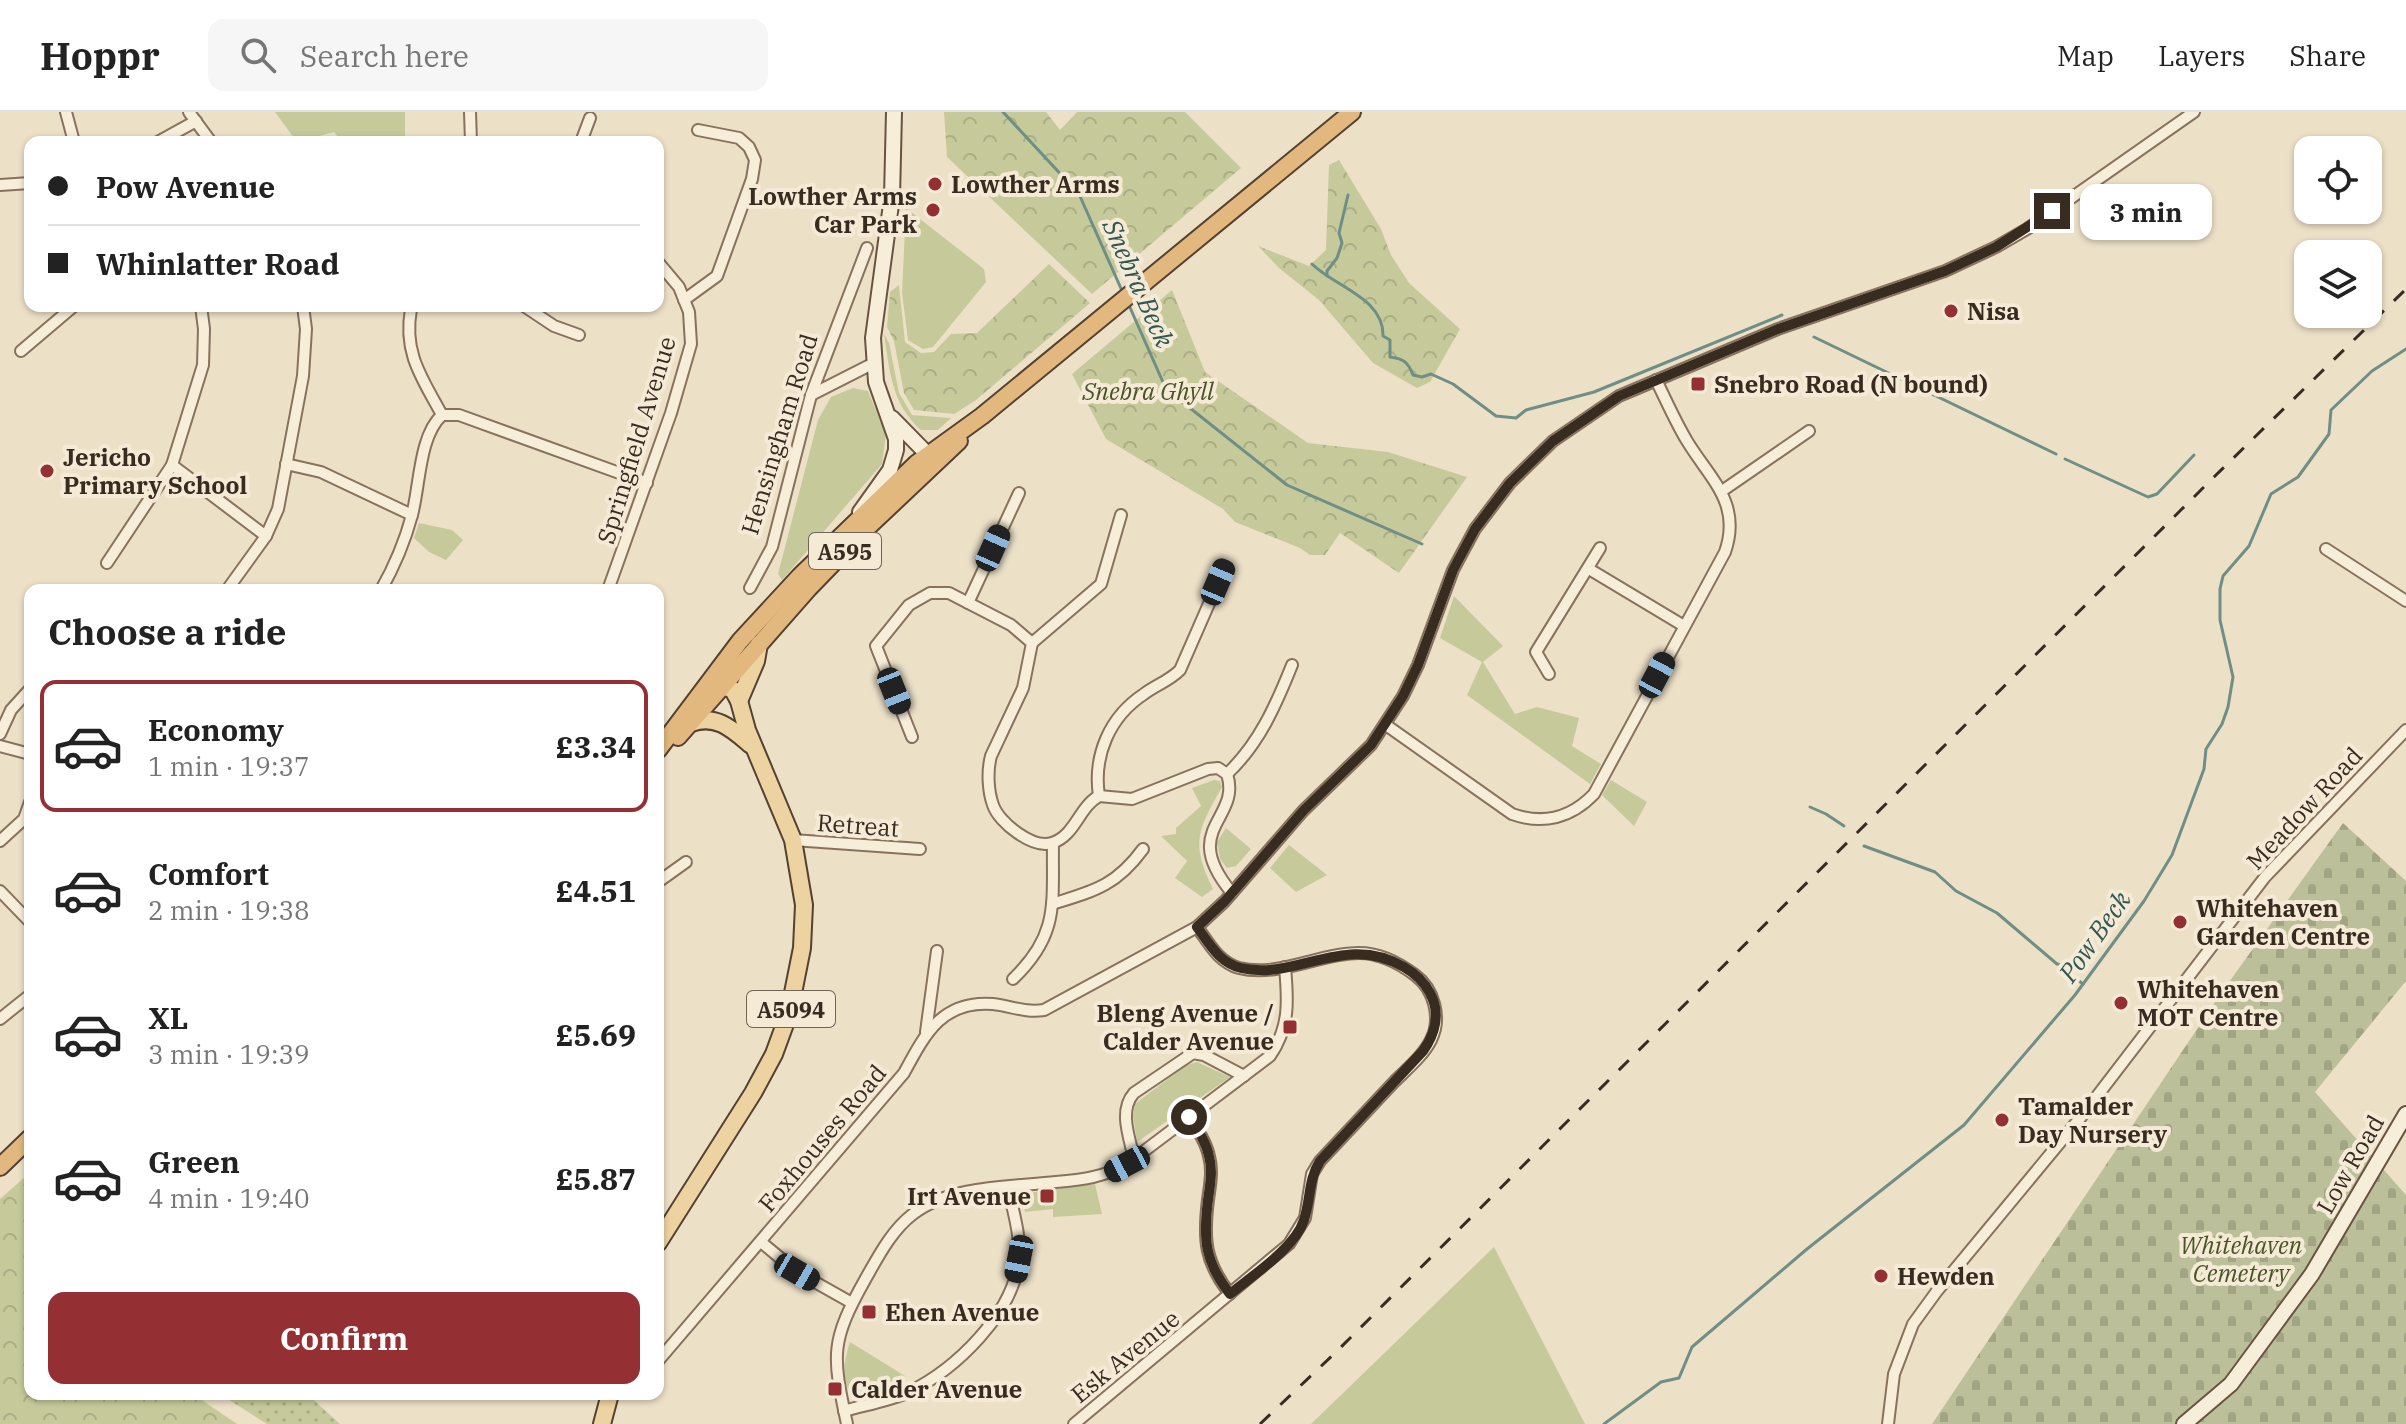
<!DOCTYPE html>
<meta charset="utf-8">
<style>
:root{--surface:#fff;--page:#f6f6f6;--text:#222;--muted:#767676;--line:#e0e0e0;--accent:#943034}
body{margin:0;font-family:"IBM Plex Serif",serif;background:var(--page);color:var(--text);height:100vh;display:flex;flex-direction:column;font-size:30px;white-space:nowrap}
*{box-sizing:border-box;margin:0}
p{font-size:26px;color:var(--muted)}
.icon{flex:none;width:44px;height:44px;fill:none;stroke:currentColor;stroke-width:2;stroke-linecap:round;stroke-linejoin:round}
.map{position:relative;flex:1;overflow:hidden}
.drawer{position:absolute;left:24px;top:472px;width:640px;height:816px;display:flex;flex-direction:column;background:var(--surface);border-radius:16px;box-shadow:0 2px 6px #0004}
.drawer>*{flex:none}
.hud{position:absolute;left:24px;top:24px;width:640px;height:176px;border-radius:16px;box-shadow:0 2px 6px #0004;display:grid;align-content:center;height:176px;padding:0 24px;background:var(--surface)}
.tools{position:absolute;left:2294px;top:24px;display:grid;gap:16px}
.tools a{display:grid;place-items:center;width:88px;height:88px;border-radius:16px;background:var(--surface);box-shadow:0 2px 6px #0004;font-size:40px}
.end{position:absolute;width:36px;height:36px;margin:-18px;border:10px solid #382b20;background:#fff;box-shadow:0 0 0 4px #fff}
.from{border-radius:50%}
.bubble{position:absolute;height:56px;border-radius:16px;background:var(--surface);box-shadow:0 2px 6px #0004;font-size:26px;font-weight:700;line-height:56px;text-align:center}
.car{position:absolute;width:24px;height:48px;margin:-24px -12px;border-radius:10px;box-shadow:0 0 6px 2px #0007;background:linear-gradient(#222 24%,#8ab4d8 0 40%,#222 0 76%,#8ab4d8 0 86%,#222 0)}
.hud b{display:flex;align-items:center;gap:28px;height:76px;font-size:30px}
.hud b+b{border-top:2px solid var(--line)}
.hud i{width:20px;height:20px;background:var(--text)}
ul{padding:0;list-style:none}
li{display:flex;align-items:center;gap:24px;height:132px;margin:0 16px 12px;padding:0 8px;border:4px solid transparent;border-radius:16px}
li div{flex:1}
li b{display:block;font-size:30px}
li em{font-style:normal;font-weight:700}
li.selected{border-color:var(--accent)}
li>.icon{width:72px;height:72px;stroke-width:1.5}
h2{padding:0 24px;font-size:36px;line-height:96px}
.button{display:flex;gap:16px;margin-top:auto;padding:16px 24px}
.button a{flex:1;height:92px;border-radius:16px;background:var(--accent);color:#fff;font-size:32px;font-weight:700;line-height:92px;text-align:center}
header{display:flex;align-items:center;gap:48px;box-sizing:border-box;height:112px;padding:0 40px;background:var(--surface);border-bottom:2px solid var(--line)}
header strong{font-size:38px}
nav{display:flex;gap:44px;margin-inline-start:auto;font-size:28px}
.search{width:560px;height:72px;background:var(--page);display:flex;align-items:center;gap:20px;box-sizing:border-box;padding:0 28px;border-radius:16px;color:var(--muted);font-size:30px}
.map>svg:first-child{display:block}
</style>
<header>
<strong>Hoppr</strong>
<div class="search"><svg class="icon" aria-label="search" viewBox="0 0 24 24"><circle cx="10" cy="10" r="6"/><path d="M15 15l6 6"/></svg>Search here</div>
<nav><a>Map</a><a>Layers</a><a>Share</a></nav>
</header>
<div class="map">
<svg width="2406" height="1312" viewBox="0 0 2406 1312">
<defs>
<pattern id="forest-crowns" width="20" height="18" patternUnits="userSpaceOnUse" patternTransform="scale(2)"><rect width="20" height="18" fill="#c6ca9b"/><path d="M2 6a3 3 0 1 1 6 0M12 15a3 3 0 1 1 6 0" fill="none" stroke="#abae85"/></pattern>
<pattern id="cemetery-stones" width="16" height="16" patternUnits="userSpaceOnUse" patternTransform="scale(2)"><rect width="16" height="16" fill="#bcc09a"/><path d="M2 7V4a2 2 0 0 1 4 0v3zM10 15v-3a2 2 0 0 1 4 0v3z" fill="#a2a584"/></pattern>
<pattern id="garden-dots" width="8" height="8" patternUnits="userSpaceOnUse" patternTransform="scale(2)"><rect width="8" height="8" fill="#c6ca9b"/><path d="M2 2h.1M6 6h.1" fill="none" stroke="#abae85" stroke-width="1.8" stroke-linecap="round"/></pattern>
</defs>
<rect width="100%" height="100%" fill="#ece0c7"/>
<g fill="#c6ca9b">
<path d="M275,0H405V30H342L334,20L297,30Z"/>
<path d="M906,96L984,157L986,170L933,235L923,237L908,228L902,181Z"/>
<path d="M884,222L889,231L899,281L912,303L951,306L938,318H921C891,291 890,260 884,222Z"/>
<path d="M853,276L868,279L886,323L882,352L782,468L778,462L818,308L831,285Z"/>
<path d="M419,411L452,418L463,428L446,448L429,440L414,426Z"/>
<path d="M1454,484L1503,534L1483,550L1515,602L1537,595L1579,606L1572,634L1601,652L1590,672L1467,583L1482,550L1440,526Z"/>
<path d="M1214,668L1220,669L1222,675C1198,718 1190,730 1213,777L1202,785L1175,766L1187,749L1161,724L1176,722V716L1201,694L1192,676Z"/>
<path d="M1611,668L1647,690L1634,714L1602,683Z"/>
<path d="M1226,716L1251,737L1236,754L1227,756L1220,747L1217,730Z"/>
<path d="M1289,733L1327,763L1296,780L1270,756Z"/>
<path d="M1197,950L1230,965L1137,1030L1133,1004L1135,992L1186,953Z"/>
<path d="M1095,1072L1102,1102L1053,1105V1097L1025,1100L1023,1090L1034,1080Z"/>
<path d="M1494,1135L1585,1312H1311Z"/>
<path d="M850,1230L905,1264L894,1275L858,1286C838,1276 844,1248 850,1230Z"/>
</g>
<g fill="url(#forest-crowns)">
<path d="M944,0H1046L1060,18L1077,0H1185L1241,56L1092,182L947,45Z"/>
<path d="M1339,48L1381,117L1391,143L1409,171L1460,217L1430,270L1417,276L1373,251L1319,188L1279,156L1258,134L1309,154L1326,138L1329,53Z"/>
<path d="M1049,152L1090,191L976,288L954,302L914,298L904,281L894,229L887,215L890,180L899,173L905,230L921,241L934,240L951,222L977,221Z"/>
<path d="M1172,178L1205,260L1308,331L1388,340L1467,365L1399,461L1340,421L1325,443H1310L1300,436L1235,410L1223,397L1106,327L1072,262Z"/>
<path d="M25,1065L30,1075V1282H193L237,1312H0V1087Z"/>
</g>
<path fill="url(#cemetery-stones)" d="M2343,711L2406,769V869L2315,980L2406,1083V1312H1932L2222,880Z"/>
<path fill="url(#garden-dots)" d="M220,1282H307L340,1312H267Z"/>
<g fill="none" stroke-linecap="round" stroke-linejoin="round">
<g stroke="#6f8f86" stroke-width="3">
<path d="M1003,0L1079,82L1123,181"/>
<path d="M1312,152C1335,175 1384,186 1383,224L1390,228V245C1404,247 1408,250 1413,263L1422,265L1431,262L1453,272L1496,304L1516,306L1526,298L1594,280L1782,203"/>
<path d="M1327,164V159L1337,146L1342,131L1339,121L1348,83"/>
<path d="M1128,191L1166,277L1287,373L1422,432"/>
<path d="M1814,225L2056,342"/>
<path d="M2065,347L2148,385L2157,382L2194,343"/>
<path d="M1810,695L1826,702L1844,714"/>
<path d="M1864,734L1935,760L1956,779L1997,801L2057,852L2064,853L2070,862L2083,872"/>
<path d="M1604,1312L1661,1270L1679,1266L1692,1235L1807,1137L1964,1013L2075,883L2144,789L2172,743L2204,657L2206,637L2222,612L2228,595L2233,565L2220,508V477L2223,464L2249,434L2271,382L2298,365L2329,322L2331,298L2372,259L2406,237"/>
</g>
<g stroke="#87725d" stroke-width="14">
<g id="minor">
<path d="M66,0L74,30"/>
<path d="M189,0L211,30"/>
<path d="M470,0L471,30"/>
<path d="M158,30L196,9"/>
<path d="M581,30L590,6"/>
<path d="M0,73L30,71"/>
<path d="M684,188L717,164L752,67L755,48L749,35L739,26L698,18"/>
<path d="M524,194L554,214L579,223"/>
<path d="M411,197C403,241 422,266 442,303"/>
<path d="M21,239L74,194"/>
<path d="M811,283L874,251"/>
<path d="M442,303H459L647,371"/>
<path d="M286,352L321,360L412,403"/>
<path d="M172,353L266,424"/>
<path d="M1722,379L1809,319"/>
<path d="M2326,437L2406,489"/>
<path d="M107,451L172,353L203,253L204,217L201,194"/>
<path d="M1589,457L1684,514"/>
<path d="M750,476L772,435L811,283L867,136"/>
<path d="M227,478L266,424L278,397L303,264L306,217L303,194"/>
<path d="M381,478C394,455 405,429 412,403C420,373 419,324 442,303"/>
<path d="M608,478L671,301L691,232L689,200L679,175L658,150"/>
<path d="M968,491L1019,381"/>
<path d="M1032,531L1101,472L1121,403"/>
<path d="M1549,562L1536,540L1600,436"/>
<path d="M1386,613L1512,702C1543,713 1571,706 1594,682L1725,440C1742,391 1710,367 1687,329C1675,309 1666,288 1656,268"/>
<path d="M0,622L11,598L30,577"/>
<path d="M912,625L876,534L909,493L930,481H949L1011,513L1032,531L1023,576L991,644C987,659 988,679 993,693C999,711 1033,737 1052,731C1075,724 1079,695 1099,684L1132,687L1208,657L1218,656L1227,662C1242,708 1178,716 1232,781"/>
<path d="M0,634L30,642"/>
<path d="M1227,662C1259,632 1276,593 1292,553"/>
<path d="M1099,684C1093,644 1109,605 1144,582C1156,573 1169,569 1180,558L1225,455"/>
<path d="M793,728L920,737"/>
<path d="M0,729L24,707L30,690"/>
<path d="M658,770L686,750"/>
<path d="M0,779L30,810"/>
<path d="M1052,792C1094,779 1116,774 1143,737"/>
<path d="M1013,867C1060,822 1052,791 1053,731"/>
<path d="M0,907L30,883"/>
<path d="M926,920L937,839"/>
<path d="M1189,1005C1197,1017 1206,1030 1209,1044C1213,1059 1210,1073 1208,1088C1203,1128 1205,1150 1230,1182"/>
<path d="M1134,1047C1130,1026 1118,999 1134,981L1193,941L1204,943L1244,964"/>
<path d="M761,1130L797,1160L852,1191"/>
<path d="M658,1249L904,961C925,922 942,888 993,892C1011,894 1025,901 1044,898L1197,815L1225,789L1303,699L1371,633L1403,584L1418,553L1453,458L1475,417L1510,371L1553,329L1619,284L1778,217L1945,159L1996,135L2027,117L2194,0"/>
<path d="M844,1299C865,1293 889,1289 909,1280C956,1257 1013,1202 1019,1148C1021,1124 1013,1099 1008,1075"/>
<path d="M847,1312C832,1242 830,1230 866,1166C879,1143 892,1118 913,1102C951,1073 1011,1075 1056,1070C1082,1068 1104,1065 1127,1052L1270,944C1290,915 1288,888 1285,855"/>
<path d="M1074,1312L1289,1132L1305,1106L1312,1062L1320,1049C1345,1022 1370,996 1395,969C1407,957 1423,944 1431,928C1442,906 1434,877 1415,863C1399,851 1379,841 1359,841C1320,841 1278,866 1239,856C1218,850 1209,831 1197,815"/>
<path d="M1888,1312L1894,1262L1913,1212L1937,1179L2081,1005L2265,765L2406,618"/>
</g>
</g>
<g stroke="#695340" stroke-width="18">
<g id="secondary">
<path d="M892,306L936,351"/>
<path d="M860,400L890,358L896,338V327L876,270L873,226L892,85L894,0"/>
<path d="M2184,1312L2231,1272L2312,1162L2406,1002"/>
</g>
</g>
<g stroke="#554131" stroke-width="20">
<g id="primary">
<path d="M739,589L756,549L759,532"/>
<path d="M691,611C717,602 732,617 751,633"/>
<path d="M658,1131L753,981L774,942L789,901L802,836L804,793L793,728L747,618L739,589L733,578L727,575L711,577"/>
<path d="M602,1312L610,1282"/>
</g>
</g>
<g stroke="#554131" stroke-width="20">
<g id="trunk">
<path d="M678,625L809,476L869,414L959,329"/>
<path d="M658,638L740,529L800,464L917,351L982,304L1352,0"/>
<path d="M0,1055L30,1026"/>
</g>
</g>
<use href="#minor" stroke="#f7eeda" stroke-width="10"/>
<use href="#secondary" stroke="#f7eeda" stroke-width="14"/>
<use href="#primary" stroke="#edd3a1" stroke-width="16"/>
<use href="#trunk" stroke="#e2b87e" stroke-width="16"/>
<path stroke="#382b20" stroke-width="3" stroke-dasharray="14 14" stroke-linecap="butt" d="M1260,1312L1335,1241L2215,364L2406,177"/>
</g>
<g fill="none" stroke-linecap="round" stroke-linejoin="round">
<path stroke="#382b20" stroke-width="10" d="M1189,1005C1197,1017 1206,1029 1209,1044C1213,1059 1210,1073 1208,1088C1203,1128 1205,1150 1230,1182C1253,1163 1295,1136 1304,1108C1311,1087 1308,1068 1320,1049L1423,939C1435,922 1441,901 1430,881C1424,869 1416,862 1404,855C1345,820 1297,869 1241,856C1219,851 1209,831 1197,815L1225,789L1303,699L1371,633L1403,584L1418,553L1453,458L1475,417L1510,371L1553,329L1619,284L1778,217L1945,159L1996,135L2052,99"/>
</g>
<g fill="#943034" stroke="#f4ead6" stroke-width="3">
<circle cx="935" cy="72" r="8"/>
<circle cx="933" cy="98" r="8"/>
<circle cx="1951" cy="199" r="8"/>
<rect x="1690" y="264" width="16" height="16" rx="4"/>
<circle cx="47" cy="359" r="8"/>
<circle cx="2180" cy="810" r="8"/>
<circle cx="2121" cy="891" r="8"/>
<rect x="1282" y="907" width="16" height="16" rx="4"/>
<circle cx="2002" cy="1008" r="8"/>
<rect x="1039" y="1076" width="16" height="16" rx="4"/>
<circle cx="1881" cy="1164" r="8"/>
<rect x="861" y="1192" width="16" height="16" rx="4"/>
<rect x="827" y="1269" width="16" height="16" rx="4"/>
</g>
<g text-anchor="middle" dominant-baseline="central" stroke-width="8" stroke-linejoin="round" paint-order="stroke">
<g fill="#f4ead6" stroke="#706457" stroke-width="2">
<rect x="809" y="421" width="72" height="36" rx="6"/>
<rect x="747" y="879" width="88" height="36" rx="6"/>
</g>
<g font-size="22" font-weight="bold" fill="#382b20">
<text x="845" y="439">A595</text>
<text x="791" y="897">A5094</text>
</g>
<g font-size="24" font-weight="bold" fill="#382b20" stroke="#f4ead6" text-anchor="start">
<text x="951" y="72">Lowther Arms</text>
<text x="917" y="84" text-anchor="end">Lowther Arms<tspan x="917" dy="28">Car Park</tspan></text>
<text x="1967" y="199">Nisa</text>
<text x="1714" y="272">Snebro Road (N bound)</text>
<text x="63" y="345">Jericho<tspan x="63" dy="28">Primary School</tspan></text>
<text x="2196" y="796">Whitehaven<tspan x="2196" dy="28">Garden Centre</tspan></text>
<text x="2137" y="877">Whitehaven<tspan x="2137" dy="28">MOT Centre</tspan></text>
<text x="1274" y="901" text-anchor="end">Bleng Avenue /<tspan x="1274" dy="28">Calder Avenue</tspan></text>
<text x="2018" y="994">Tamalder<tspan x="2018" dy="28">Day Nursery</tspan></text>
<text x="1031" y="1084" text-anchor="end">Irt Avenue</text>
<text x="1897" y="1164">Hewden</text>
<text x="885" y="1200">Ehen Avenue</text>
<text x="851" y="1277">Calder Avenue</text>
</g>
<g font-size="24" font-style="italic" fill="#4a5428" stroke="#f4ead6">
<text x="1148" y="279">Snebra Ghyll</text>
<text x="2241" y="1133">Whitehaven<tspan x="2241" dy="28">Cemetery</tspan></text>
</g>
<g font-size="24" fill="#382b20" stroke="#f4ead6">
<text transform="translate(779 322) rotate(-73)">Hensingham Road</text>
<text transform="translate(636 328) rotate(-73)">Springfield Avenue</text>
<text transform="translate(2304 696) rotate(-47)">Meadow Road</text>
<text transform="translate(858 713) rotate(4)">Retreat</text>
<text transform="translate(822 1026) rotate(-50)">Foxhouses Road</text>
<text transform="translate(2350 1052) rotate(-60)">Low Road</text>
<text transform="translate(1125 1244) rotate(-39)">Esk Avenue</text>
</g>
<g font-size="26" font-style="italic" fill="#305753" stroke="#f4ead6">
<text transform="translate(1139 171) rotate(66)">Snebra Beck</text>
<text transform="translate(2094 824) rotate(-55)">Pow Beck</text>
</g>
</g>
</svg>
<div class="tools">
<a><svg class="icon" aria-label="locate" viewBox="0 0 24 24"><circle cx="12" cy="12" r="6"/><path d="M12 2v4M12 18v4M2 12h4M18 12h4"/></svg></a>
<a><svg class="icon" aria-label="layers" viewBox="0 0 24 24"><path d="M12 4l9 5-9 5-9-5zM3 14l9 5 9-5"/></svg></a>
</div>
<i class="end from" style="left:1189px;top:1005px"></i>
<i class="end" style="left:2052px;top:99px"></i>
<div class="bubble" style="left:2080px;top:72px;width:132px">3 min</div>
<i class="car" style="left:993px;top:436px;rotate:24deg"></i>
<i class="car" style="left:1218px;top:470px;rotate:23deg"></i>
<i class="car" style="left:1657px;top:563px;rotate:28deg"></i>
<i class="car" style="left:894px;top:579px;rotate:158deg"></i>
<i class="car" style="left:1127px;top:1052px;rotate:242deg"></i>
<i class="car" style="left:1019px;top:1147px;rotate:191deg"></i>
<i class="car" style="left:797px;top:1160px;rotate:120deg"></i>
<div class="hud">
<b><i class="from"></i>Pow Avenue</b>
<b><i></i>Whinlatter Road</b>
</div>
<section class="drawer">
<h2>Choose a ride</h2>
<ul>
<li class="selected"><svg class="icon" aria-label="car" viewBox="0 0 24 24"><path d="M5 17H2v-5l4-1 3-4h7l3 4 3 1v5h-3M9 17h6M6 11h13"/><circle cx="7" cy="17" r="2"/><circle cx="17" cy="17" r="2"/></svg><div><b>Economy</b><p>1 min · 19:37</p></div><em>£3.34</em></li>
<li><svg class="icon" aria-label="car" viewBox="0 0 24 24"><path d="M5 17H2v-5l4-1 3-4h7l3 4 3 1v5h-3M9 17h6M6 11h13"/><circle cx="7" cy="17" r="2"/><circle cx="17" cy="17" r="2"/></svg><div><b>Comfort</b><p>2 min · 19:38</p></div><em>£4.51</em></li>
<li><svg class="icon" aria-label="car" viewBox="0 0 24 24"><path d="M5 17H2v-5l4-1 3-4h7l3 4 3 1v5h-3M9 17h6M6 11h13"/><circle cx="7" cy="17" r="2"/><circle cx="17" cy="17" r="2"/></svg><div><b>XL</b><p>3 min · 19:39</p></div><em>£5.69</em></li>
<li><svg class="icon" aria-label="car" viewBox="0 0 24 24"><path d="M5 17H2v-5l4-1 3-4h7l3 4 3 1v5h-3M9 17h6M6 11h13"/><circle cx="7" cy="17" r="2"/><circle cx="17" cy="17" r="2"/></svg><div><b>Green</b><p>4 min · 19:40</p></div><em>£5.87</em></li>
</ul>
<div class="button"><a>Confirm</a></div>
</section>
</div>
